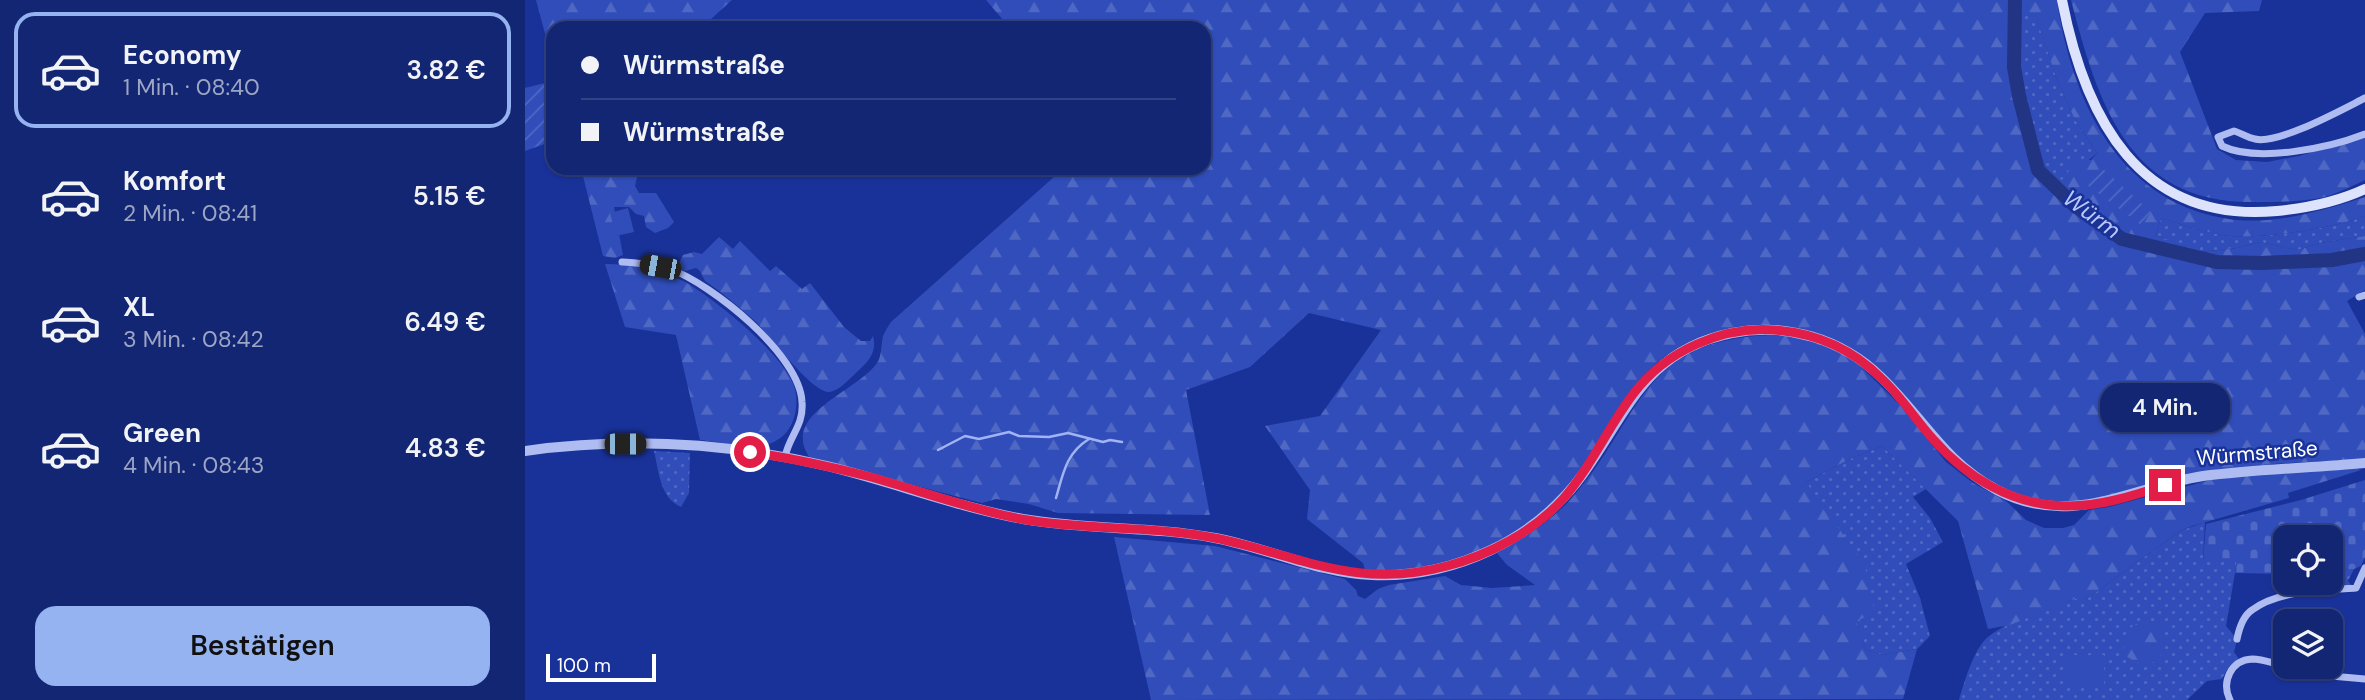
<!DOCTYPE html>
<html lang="de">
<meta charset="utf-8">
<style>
:root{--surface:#132673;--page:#20327b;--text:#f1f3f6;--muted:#9da5c4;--line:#324385;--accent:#95b2f1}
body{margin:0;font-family:"DM Sans",sans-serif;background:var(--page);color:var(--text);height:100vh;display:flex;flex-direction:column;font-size:26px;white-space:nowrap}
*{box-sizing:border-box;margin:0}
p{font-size:23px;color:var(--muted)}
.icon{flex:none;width:38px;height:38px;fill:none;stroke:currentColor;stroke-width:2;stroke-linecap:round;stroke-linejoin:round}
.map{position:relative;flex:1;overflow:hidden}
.side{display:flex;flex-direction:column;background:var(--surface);width:525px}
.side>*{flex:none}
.top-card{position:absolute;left:21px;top:21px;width:665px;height:154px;border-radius:21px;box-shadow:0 2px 5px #0004,0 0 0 2px var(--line);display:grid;align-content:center;height:154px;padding:0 35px;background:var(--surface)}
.controls{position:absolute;left:1748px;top:525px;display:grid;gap:14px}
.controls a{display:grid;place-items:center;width:70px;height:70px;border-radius:14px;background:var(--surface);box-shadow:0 2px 5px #0004,0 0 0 2px var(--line);font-size:35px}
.scale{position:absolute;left:21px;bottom:18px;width:110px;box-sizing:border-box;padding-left:7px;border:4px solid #fff;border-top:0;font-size:19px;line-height:24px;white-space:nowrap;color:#fff;-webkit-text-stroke:5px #193299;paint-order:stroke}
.end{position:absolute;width:32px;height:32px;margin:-16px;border:9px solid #e11d48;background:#fff;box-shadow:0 0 0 4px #fff}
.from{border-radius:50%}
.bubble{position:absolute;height:49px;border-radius:21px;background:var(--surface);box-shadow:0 2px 5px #0004,0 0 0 2px var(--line);font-size:23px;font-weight:600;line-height:49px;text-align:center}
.car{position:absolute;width:21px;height:42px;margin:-21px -10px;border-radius:9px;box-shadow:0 0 5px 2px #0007;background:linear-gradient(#222 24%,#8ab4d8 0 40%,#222 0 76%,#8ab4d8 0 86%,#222 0)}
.top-card b{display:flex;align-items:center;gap:24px;height:66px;font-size:26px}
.top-card b+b{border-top:2px solid var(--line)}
.top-card i{width:18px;height:18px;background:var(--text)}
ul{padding:12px 0 0;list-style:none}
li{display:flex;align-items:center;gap:21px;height:116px;margin:0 14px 10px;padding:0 21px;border:4px solid transparent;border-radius:21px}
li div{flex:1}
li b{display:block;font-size:26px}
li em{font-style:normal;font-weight:600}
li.current{border-color:var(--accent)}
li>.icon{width:63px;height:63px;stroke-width:1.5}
.button{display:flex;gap:14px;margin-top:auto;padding:14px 35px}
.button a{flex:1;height:80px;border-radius:21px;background:var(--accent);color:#111;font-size:28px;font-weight:600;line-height:80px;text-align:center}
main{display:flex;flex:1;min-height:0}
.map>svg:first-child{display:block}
</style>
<main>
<section class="side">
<ul>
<li class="current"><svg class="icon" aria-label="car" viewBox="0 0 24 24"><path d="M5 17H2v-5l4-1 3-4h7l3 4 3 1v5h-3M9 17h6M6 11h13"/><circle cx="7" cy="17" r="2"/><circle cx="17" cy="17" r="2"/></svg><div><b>Economy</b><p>1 Min. · 08:40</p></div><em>3.82 €</em></li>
<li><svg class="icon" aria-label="car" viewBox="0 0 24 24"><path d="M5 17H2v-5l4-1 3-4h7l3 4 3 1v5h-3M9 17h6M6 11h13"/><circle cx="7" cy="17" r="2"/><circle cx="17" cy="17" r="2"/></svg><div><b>Komfort</b><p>2 Min. · 08:41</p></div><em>5.15 €</em></li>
<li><svg class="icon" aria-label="car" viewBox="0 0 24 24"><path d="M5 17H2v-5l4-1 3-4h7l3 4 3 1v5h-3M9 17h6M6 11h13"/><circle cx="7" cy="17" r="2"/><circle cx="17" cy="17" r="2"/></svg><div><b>XL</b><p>3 Min. · 08:42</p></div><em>6.49 €</em></li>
<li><svg class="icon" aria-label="car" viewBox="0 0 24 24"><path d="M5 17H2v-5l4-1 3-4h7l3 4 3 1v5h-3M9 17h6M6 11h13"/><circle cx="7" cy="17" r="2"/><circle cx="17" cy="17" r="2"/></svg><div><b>Green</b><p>4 Min. · 08:43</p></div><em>4.83 €</em></li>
</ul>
<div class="button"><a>Bestätigen</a></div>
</section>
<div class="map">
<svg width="1840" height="700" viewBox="0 0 1840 700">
<defs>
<pattern id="grass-dots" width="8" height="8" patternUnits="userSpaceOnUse" patternTransform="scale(1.75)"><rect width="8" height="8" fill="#304db9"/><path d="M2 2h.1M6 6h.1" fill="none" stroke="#4f68c4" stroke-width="1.8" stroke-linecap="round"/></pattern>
<pattern id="forest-firs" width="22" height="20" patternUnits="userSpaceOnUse" patternTransform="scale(1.75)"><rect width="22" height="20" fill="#304db9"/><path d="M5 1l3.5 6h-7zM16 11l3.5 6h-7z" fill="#4f68c4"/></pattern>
<pattern id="cemetery-stones" width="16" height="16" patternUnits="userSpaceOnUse" patternTransform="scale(1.75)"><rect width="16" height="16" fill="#304db9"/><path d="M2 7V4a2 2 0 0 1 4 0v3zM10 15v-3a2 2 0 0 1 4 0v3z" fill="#4f68c4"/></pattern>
<pattern id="garden-furrows" width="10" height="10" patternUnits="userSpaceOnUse" patternTransform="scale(1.75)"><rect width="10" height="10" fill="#304db9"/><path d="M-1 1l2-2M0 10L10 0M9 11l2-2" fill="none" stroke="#4f68c4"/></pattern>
</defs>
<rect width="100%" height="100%" fill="#193299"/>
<g fill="url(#grass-dots)">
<path d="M1501,13H1510L1531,77L1549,118L1572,153L1539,181C1535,179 1528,176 1525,173C1510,153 1492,75 1493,50C1493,37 1495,24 1501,13Z"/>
<path d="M1840,216V236L1795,243L1773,250L1735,242L1712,248L1674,252L1631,235L1636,218C1658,225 1681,233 1705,236C1737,239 1810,228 1840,216Z"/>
<path d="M1357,446L1401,489L1388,497L1405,518L1418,542L1381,564L1395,598L1405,636L1392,649L1358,655L1341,650L1281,482L1325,459Z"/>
<path d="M129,451L165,453L164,493L156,507C135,498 134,472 129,451Z"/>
<path d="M1680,522L1678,561H1712L1701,626L1712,639L1709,652L1714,659L1702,670L1697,679L1682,681L1662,700H1434C1439,683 1449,648 1463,637C1485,619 1526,609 1552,598L1560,600L1655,531Z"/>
<path d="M1806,566L1808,571L1829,569L1823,581L1828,587L1769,592L1771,583H1806Z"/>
</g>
<g fill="url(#forest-firs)" fill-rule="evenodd">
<path d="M11,0H207L176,28H28V63Z"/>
<path d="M461,0H1532C1546,97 1591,199 1698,218C1745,227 1796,211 1840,197V216C1810,228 1737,239 1705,236C1681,233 1658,225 1636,218L1631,235L1675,252L1712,248L1735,242L1773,250L1795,243L1840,236V290L1822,301L1840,334V459C1796,462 1750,462 1707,469C1649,479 1563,511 1507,499C1478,492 1452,473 1429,454C1405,426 1383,395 1356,370C1292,310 1182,309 1121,373C1096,398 1081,431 1062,461C1012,537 930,574 840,570L838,563L782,519L785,490L740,426L795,416L856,330L784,313L725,367L661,390L685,515L533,513L504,504L471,499L457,503L285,458C254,414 332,392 352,363C357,356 356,344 358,336C360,331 363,327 366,322L539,168H679V28H485ZM1502,13L1510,14L1531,77L1549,118L1572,153L1566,160L1549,159L1539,181C1535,178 1528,176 1525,172C1504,145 1483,42 1502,13Z"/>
<path d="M1546,0H1737L1734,11L1680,13L1655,52L1692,149L1711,160L1742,162L1774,156L1840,137V180C1829,185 1817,191 1806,195C1786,202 1752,202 1731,202C1604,205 1573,104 1546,0Z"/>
<path d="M56,168H114L110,186L114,193H131L149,222L143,228L130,233L121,227L119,216L111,214L104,207H89L98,255L90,258L78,256Z"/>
<path d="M194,237L208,249L215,241L245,271L251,266L277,289L285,283L319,327L336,341H345L348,336C352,350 345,360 335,369C327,376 315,391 304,392C287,393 244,335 231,322C214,307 198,293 180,281L175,271L171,268L160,271L152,267L158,255L169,252L177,254Z"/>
<path d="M80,264C107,264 133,268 158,281C188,297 258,354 269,386C273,398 272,412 267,423C263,432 258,437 249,442C233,450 194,442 175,440L151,335L100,327Z"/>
<path d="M1246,335L1274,337L1300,346L1317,354L1335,366L1375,405L1421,462L1448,483L1481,501L1501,520L1519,528H1538L1549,525L1564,510L1584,507L1693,478L1830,468L1836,470L1763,493L1764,498L1667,526L1655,531L1560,600L1555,602L1552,598L1485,625L1463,629L1433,521L1357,446L1325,459L1281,482L1340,566L1350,613L1331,621L1341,650L1358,655L1392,649L1378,699L626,700L589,537L690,546L820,579L831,590L833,596L840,599L853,589L864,585L920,576L936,585L967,588L1010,585L982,565L972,553C999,538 1025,522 1046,499C1118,418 1113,340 1246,335Z"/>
<path d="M1623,620L1638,625C1646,655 1627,678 1599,654C1596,634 1604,624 1623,620Z"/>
</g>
<path fill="url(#cemetery-stones)" d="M1840,480V557L1836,566L1829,569L1808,571L1806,537H1760V574L1710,573L1712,561H1678L1681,524L1776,500Z"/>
<g fill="url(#garden-furrows)">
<path d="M28,81V141L0,151V88Z"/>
<path d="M1577,168L1626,212L1616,225L1562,185Z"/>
</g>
<g fill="#304db9">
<path d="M103,208L109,232L91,236L85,213Z"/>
<rect x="1542" y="655" width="37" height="29"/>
</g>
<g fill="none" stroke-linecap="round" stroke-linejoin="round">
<g stroke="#a1b3f3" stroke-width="2.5">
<path d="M413,450L440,436L454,439L484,432L494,436L524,437L543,433L578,442L585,440L597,442"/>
<path d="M531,498C538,474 541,453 564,439"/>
</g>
<path stroke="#223484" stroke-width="14" d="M1490,0L1489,67L1494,96L1513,170L1549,205L1597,239L1692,262L1736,263L1807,260L1840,254"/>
<g stroke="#aebcf1" stroke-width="7">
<path d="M1840,98C1818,109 1753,145 1730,139C1723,138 1716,133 1709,131L1693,137L1697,146C1732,163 1804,148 1840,134"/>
<path d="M97,262C113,263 130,264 145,269C187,284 275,355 277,402C279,426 264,436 260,457"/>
<path d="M1834,297L1840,295"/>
<path d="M1712,639C1714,629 1718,616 1727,610C1753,590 1800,590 1831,588L1840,568"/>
<path d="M1762,667L1795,675L1840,679"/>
<path d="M1705,700C1696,682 1706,660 1727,659C1738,659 1750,664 1760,666"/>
</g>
<path stroke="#aebcf1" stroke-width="10" d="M0,451C100,437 204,443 302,466C368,482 432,507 498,519C561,530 626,526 690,538C743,548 793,573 847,575C929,578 1010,540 1058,474C1103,411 1121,350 1207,333C1261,322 1317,339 1356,377C1398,417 1418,461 1472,490C1546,529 1606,487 1678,476C1732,469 1786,468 1840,463"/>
<path stroke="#dde3fc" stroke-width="10" d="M1537,0C1560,118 1614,224 1752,211C1782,208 1812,202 1840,189"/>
</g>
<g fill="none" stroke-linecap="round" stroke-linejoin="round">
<path stroke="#e11d48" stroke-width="9" d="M225,452C264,458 303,466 342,476C393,490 444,509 496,519C562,531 630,525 695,539C778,557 833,590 922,566C964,555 1008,532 1038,499C1066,467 1083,427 1109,393C1141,351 1197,326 1249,330C1290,333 1327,349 1356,378C1376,396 1390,419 1408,439C1441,477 1487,505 1539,506C1573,507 1608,496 1640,485"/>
</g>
<g text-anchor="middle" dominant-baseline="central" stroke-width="5" stroke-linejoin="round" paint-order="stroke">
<g font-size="21" fill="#fff" stroke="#193299">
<text transform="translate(1732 453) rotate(-5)">Würmstraße</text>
</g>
<g font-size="23" font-style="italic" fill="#bbc8f8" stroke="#193299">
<text transform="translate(1567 214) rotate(36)">Würm</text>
</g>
</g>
</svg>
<div class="controls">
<a><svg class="icon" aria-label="locate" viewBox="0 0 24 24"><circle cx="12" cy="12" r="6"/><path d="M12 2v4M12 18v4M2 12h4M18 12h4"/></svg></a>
<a><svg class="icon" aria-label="layers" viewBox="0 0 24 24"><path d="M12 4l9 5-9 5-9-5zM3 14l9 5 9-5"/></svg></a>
</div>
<div class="scale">100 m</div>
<i class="end from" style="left:225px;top:452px"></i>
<i class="end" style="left:1640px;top:485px"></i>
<div class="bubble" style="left:1575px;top:383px;width:130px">4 Min.</div>
<i class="car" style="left:135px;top:267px;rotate:281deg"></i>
<i class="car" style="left:100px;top:444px;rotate:90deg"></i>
<div class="top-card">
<b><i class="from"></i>Würmstraße</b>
<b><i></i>Würmstraße</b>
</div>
</div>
</main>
